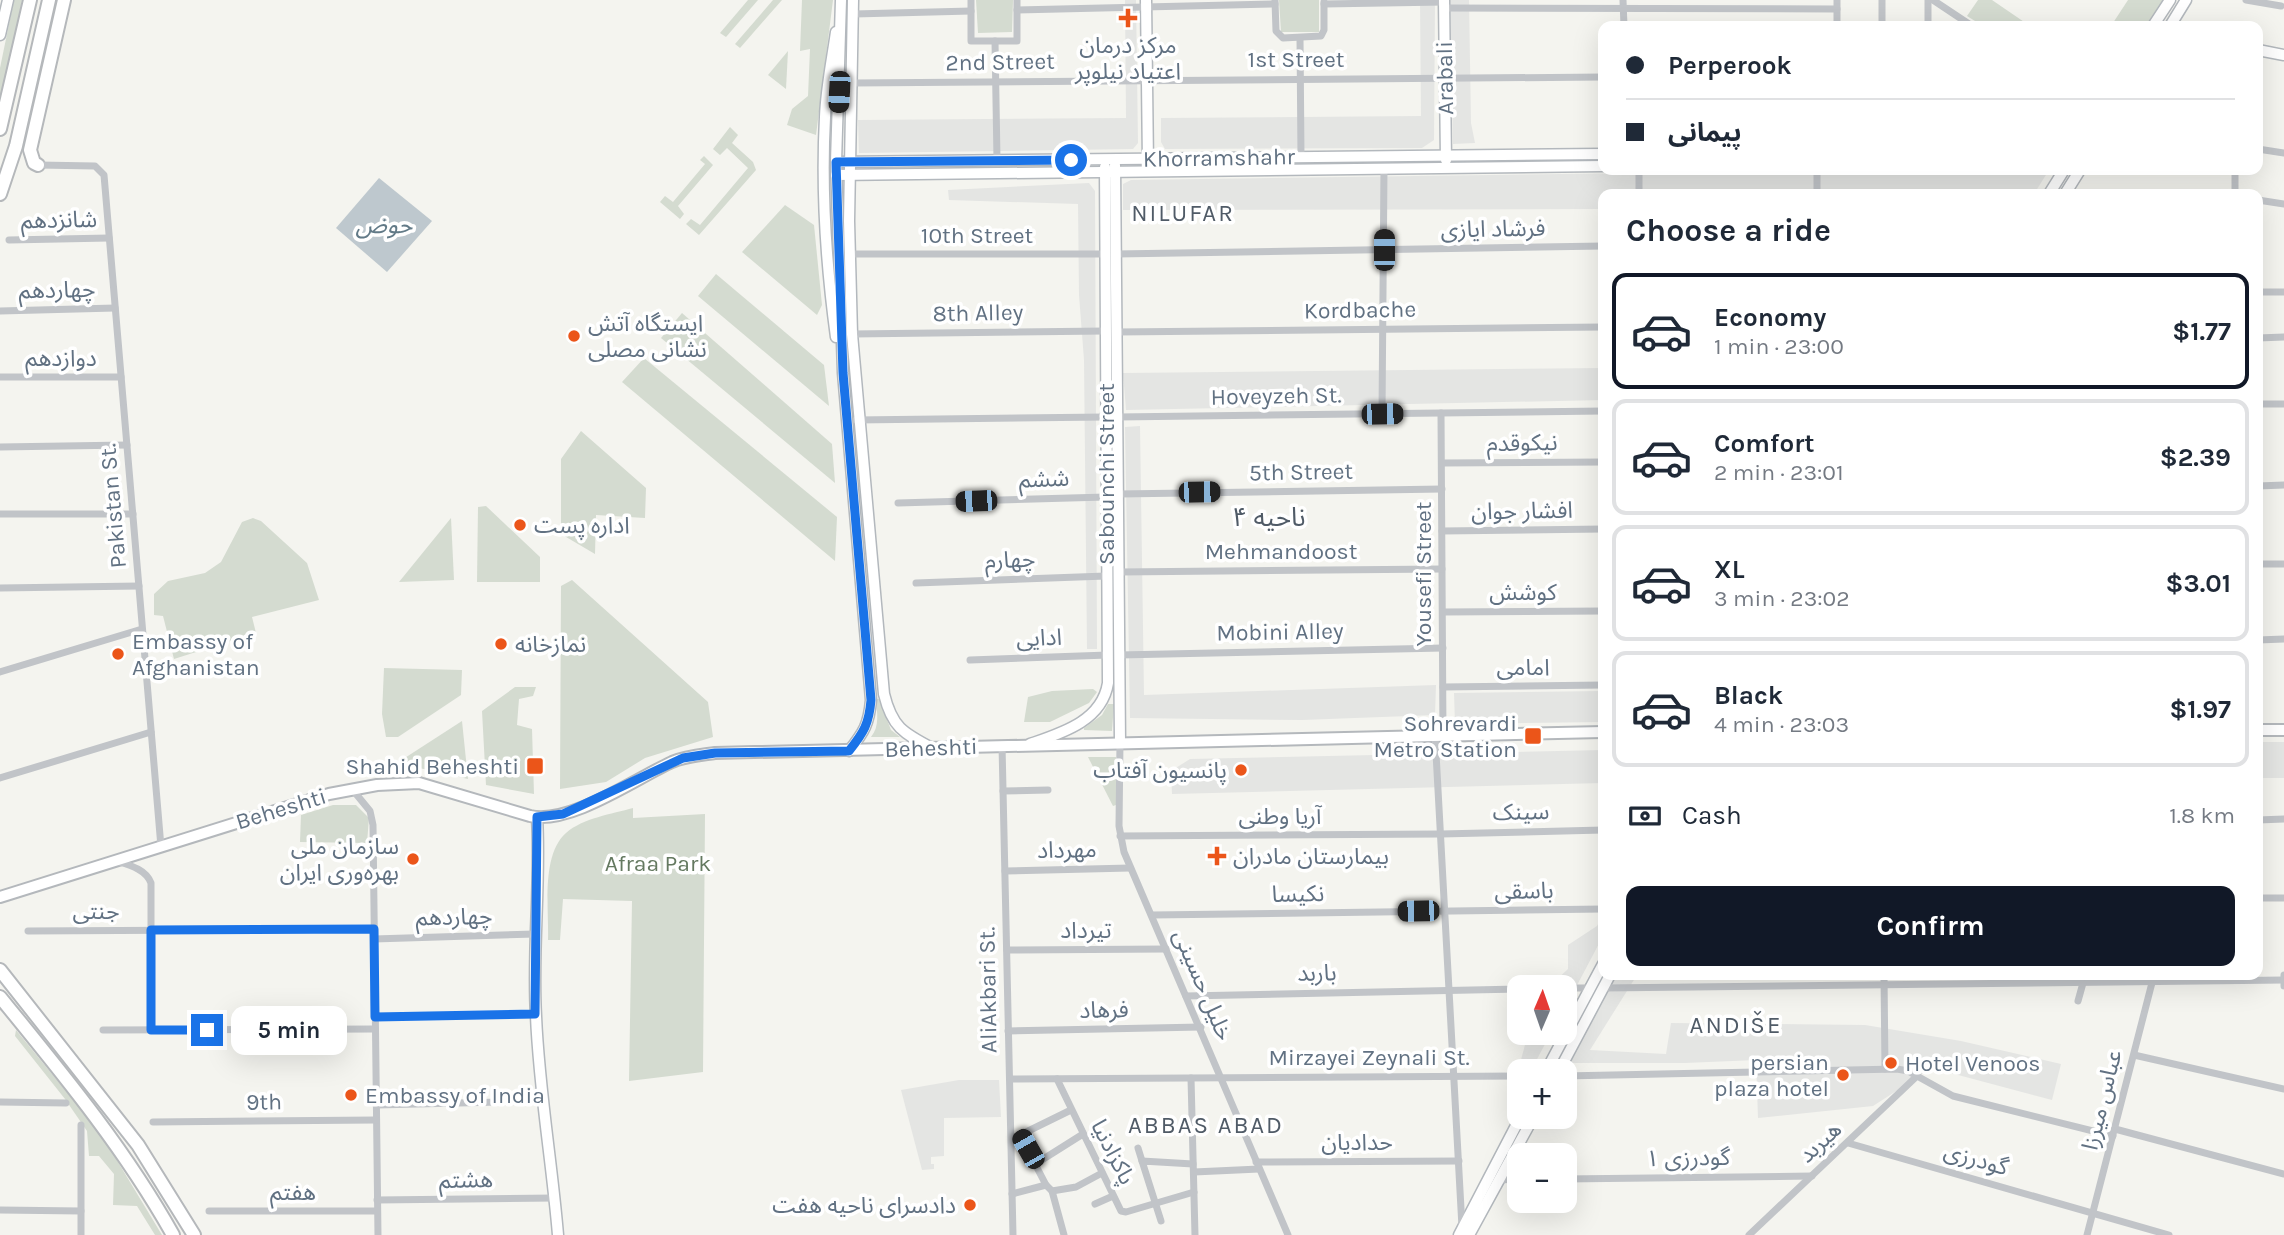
<!DOCTYPE html>
<meta charset="utf-8">
<style>
:root{--surface:#fff;--page:#f2f2f3;--text:#1f2937;--muted:#747a83;--line:#e0e1e3;--accent:#111827}
body{margin:0;font-family:Karla,"Noto Sans Arabic",sans-serif;background:var(--page);color:var(--text);height:100vh;display:flex;flex-direction:column;font-size:26px;white-space:nowrap}
*{box-sizing:border-box;margin:0}
p{font-size:23px;color:var(--muted)}
.icon{flex:none;width:38px;height:38px;fill:none;stroke:currentColor;stroke-width:2;stroke-linecap:round;stroke-linejoin:round}
.map{position:relative;flex:1;overflow:hidden}
.drawer{position:absolute;left:1598px;top:189px;width:665px;height:791px;display:flex;flex-direction:column;background:var(--surface);border-radius:14px;box-shadow:0 7px 28px #0002}
.drawer>*{flex:none}
.guide{position:absolute;left:1598px;top:21px;width:665px;height:154px;border-radius:14px;box-shadow:0 7px 28px #0002;display:grid;align-content:center;height:154px;padding:0 28px;background:var(--surface)}
.needle{width:46px;rotate:2deg}
.tools{position:absolute;left:1507px;top:975px;display:grid;gap:14px}
.tools a{display:grid;place-items:center;width:70px;height:70px;border-radius:14px;background:var(--surface);box-shadow:0 7px 28px #0002;font-size:35px}
.end{position:absolute;width:32px;height:32px;margin:-16px;border:9px solid #1a73e8;background:#fff;box-shadow:0 0 0 4px #fff}
.from{border-radius:50%}
.bubble{position:absolute;height:49px;border-radius:14px;background:var(--surface);box-shadow:0 7px 28px #0002;font-size:23px;font-weight:700;line-height:49px;text-align:center}
.car{position:absolute;width:21px;height:42px;margin:-21px -10px;border-radius:9px;box-shadow:0 0 5px 2px #0007;background:linear-gradient(#222 24%,#8ab4d8 0 40%,#222 0 76%,#8ab4d8 0 86%,#222 0)}
.guide b{display:flex;align-items:center;gap:24px;height:66px;font-size:26px}
.guide b+b{border-top:2px solid var(--line)}
.guide i{width:18px;height:18px;background:var(--text)}
ul{padding:0;list-style:none}
li{display:flex;align-items:center;gap:21px;height:116px;margin:0 14px 10px;padding:0 14px;border:4px solid var(--line);border-radius:14px}
li div{flex:1}
li b{display:block;font-size:26px}
li em{font-style:normal;font-weight:700}
li.active{border-color:var(--accent)}
li>.icon{width:63px;height:63px;stroke-width:1.5}
h2{padding:0 28px;font-size:32px;line-height:84px}
.pay{display:flex;align-items:center;gap:18px;height:77px;padding:0 28px;font-size:26px}
.pay p{margin-inline-start:auto}
.cta{display:flex;gap:14px;margin-top:auto;padding:14px 28px}
.cta a{flex:1;height:80px;border-radius:14px;background:var(--accent);color:#fff;font-size:28px;font-weight:700;line-height:80px;text-align:center}
.map>svg:first-child{display:block}
</style>
<div class="map">
<svg width="2284" height="1235" viewBox="0 0 2284 1235">
<rect width="100%" height="100%" fill="#f4f4ef"/>
<g fill="#e4e5e3">
<path d="M1125,0H1136L1138,143L1133,149L859,153L858,120L1126,118Z"/>
<path d="M1420,0H1435L1434,140L1422,148L1165,149L1161,142V118L1421,116Z"/>
<path d="M1450,0H1469L1471,123L1475,143L1453,144Z"/>
<path d="M1848,170H2049L2034,194H1603V209L1123,210V184L1131,180Z"/>
<path d="M1089,183L1095,191L1097,649H1087L1084,360L1079,295L1078,204L949,200L948,190Z"/>
<path d="M1603,368V400L1126,410L1123,373Z"/>
<path d="M1140,426L1144,695L1436,685L1435,715L1302,720L1130,718L1125,427Z"/>
<path d="M1603,691V722L1455,724L1454,693Z"/>
<rect x="2258" y="742" width="26" height="36"/>
<path d="M1603,750V783L1172,794L1171,771L1190,759Z"/>
<path d="M1603,914V936L1565,1008L1564,987H1549L1568,969V945L1597,926Z"/>
<path d="M1617,975H1637L1590,1050L1666,1054L1671,1023L1865,1025L1961,1041L2061,1064L2052,1100L1932,1068L1873,1106L1758,1118L1756,1060L1685,1063H1569Z"/>
<path d="M1528,1033H1551L1536,1061L1529,1065L1521,1060Z"/>
<path d="M959,1080H999L1001,1117L944,1118V1156L931,1157V1164H934V1169L922,1170L901,1090Z"/>
</g>
<g fill="#d4dbd0">
<path d="M14,0H22L0,107V68Z"/>
<path d="M748,0H758L726,37L720,33Z"/>
<path d="M773,0H782L740,48L735,44Z"/>
<path d="M802,0H833L816,135L787,125L792,109L808,96L810,49L800,51Z"/>
<path d="M976,0H1013L1012,32L978,33Z"/>
<path d="M1279,0H1319V32H1281Z"/>
<path d="M1978,0H1992L2030,26H1983L1967,16Z"/>
<path d="M2128,0H2163L2146,26H2111Z"/>
<path d="M788,51L786,89L768,75Z"/>
<path d="M730,127L738,135L732,143L753,162L756,170L699,235L686,224L691,219L700,225L748,168L727,148L720,155L713,149Z"/>
<path d="M704,156L713,165L678,206L684,214L680,219L660,202L665,196L673,202L705,164L700,160Z"/>
<path d="M785,205L814,225L822,305L817,315L742,252Z"/>
<path d="M716,274L824,365L829,406L698,296Z"/>
<path d="M682,313L832,444L835,483L661,338Z"/>
<path d="M644,358L837,517L835,561L622,382Z"/>
<path d="M581,431L646,488L645,518L596,515L595,554L561,534V459Z"/>
<path d="M486,506L540,557V582H477L478,507Z"/>
<path d="M253,518L261,521L307,563L319,600L252,617L256,633L174,659L163,616L154,615V594L168,581L205,573L221,562L242,522Z"/>
<path d="M451,518L454,580L399,582Z"/>
<path d="M572,580L708,702L713,737L645,758L606,782L560,789L561,586Z"/>
<path d="M384,668L462,670L461,695L398,737H386L382,714Z"/>
<path d="M515,687H536L533,696L519,699L517,725L532,729L534,794L486,785L482,711Z"/>
<path d="M1093,689L1097,692L1089,703L1050,722H1024L1028,697L1052,691Z"/>
<path d="M876,699H879L891,730L900,737H871C880,726 877,713 876,699Z"/>
<path d="M1108,704H1114L1112,731L1084,730V728L1102,715Z"/>
<path d="M462,721L468,779L397,763Z"/>
<path d="M1088,757H1116V805L1113,806Z"/>
<path d="M333,805H356L369,818L367,843L300,842L301,815Z"/>
<path d="M633,808V818L705,814L703,1072L629,1081L632,901L563,899L560,940H548C549,909 541,855 566,833C583,818 612,814 633,808Z"/>
<path d="M16,1030L101,1134L162,1235H155L137,1206L113,1205L114,1174L99,1156H89L87,1131L65,1099L15,1036Z"/>
</g>
<path fill="#bec8ce" d="M379,178L432,221L387,272L336,228Z"/>
<g fill="none" stroke-linecap="round" stroke-linejoin="round">
<g stroke="#b3b8bd" stroke-width="13">
<g id="secondary">
<path d="M841,0L836,162L843,373L871,700C869,724 864,732 849,751"/>
<path d="M853,0L849,221L852,334L884,694C892,727 903,733 932,748"/>
<path d="M1146,0L1148,164"/>
<path d="M1444,0L1446,160"/>
<path d="M2153,26L2170,0"/>
<path d="M2170,26L2186,0"/>
<path d="M836,32C832,60 826,89 825,117C821,191 826,264 836,337"/>
<path d="M0,35L8,0"/>
<path d="M2258,50L2284,55"/>
<path d="M836,162L1603,154"/>
<path d="M1115,165L1120,742"/>
<path d="M836,175L1603,166"/>
<path d="M2049,194L2064,170"/>
<path d="M2065,194L2080,170"/>
<path d="M1030,744C1062,733 1102,721 1108,683L1105,167"/>
<path d="M537,817C541,883 532,950 536,1016C539,1090 552,1162 558,1235"/>
<path d="M1546,1071L1603,964"/>
<path d="M1559,1071L1610,975"/>
<path d="M1459,1235L1521,1116"/>
<path d="M1469,1235L1534,1116"/>
</g>
</g>
<g stroke="#b4b8bc" stroke-width="14">
<g id="primary">
<path d="M2258,730H2284"/>
<path d="M0,897L329,794L377,785L419,783L530,816C570,825 635,779 672,762C686,756 701,755 715,753L1603,732"/>
</g>
</g>
<g stroke="#b5b8bb" stroke-width="16">
<g id="trunk">
<path d="M0,129L30,0"/>
<path d="M38,165L34,163L30,150L64,0"/>
<path d="M0,194L16,146L49,0"/>
<path d="M0,970L138,1145L194,1235"/>
<path d="M0,997C62,1073 125,1149 173,1235"/>
</g>
</g>
<g stroke="#c1c4c8" stroke-width="7">
<path d="M971,0V41H1017V0"/>
<path d="M1623,0L1624,26"/>
<path d="M1933,0L1972,26"/>
<path d="M2246,0L2281,6"/>
<path d="M1275,1L1276,31L1283,38L1321,36L1324,30V2"/>
<path d="M1324,4L1444,2"/>
<path d="M1444,8L1837,9"/>
<path d="M1017,10L1275,4"/>
<path d="M854,14L971,11"/>
<path d="M1837,26V0"/>
<path d="M1882,26V0"/>
<path d="M1928,26V0"/>
<path d="M1300,38L1301,157"/>
<path d="M995,41L997,160"/>
<path d="M853,83L1603,77"/>
<path d="M2258,149L2284,153"/>
<path d="M38,165L95,166L104,175L161,847"/>
<path d="M1639,170V194"/>
<path d="M1817,194V170"/>
<path d="M2235,194V170"/>
<path d="M2258,200L2284,204"/>
<path d="M9,240L109,238"/>
<path d="M849,254H1105"/>
<path d="M1116,254L1603,246"/>
<path d="M2258,292H2284"/>
<path d="M0,311L115,308"/>
<path d="M1117,332L1603,327"/>
<path d="M852,334L1105,331"/>
<path d="M2258,338L2284,337"/>
<path d="M0,377H121"/>
<path d="M2258,404H2284"/>
<path d="M1441,413L1443,735"/>
<path d="M1382,414L1384,168"/>
<path d="M1118,417L1603,411"/>
<path d="M856,420L1105,417"/>
<path d="M0,447L127,445"/>
<path d="M1442,463L1603,462"/>
<path d="M2258,486L2284,485"/>
<path d="M1119,494L1442,489"/>
<path d="M898,503L1106,497"/>
<path d="M0,514H133"/>
<path d="M1442,531L1603,529"/>
<path d="M2258,564H2284"/>
<path d="M1120,572L1442,569"/>
<path d="M916,583L1106,576"/>
<path d="M0,588L139,586"/>
<path d="M1443,612L1603,611"/>
<path d="M2258,640L2284,639"/>
<path d="M1119,655L1443,648"/>
<path d="M970,660L1108,655"/>
<path d="M0,672L142,629"/>
<path d="M1443,687L1603,685"/>
<path d="M1435,735L1462,1227"/>
<path d="M1120,742L1119,826L1124,852L1288,1235"/>
<path d="M1002,745L1013,1235"/>
<path d="M0,778L151,732"/>
<path d="M352,789L370,811L373,825L378,1235"/>
<path d="M1003,791L1048,790"/>
<path d="M2258,820L2284,819"/>
<path d="M1120,836L1441,834L1603,830"/>
<path d="M116,861C129,865 146,869 151,883V1030"/>
<path d="M1005,871L1130,868"/>
<path d="M2258,898H2284"/>
<path d="M1152,915L1603,909"/>
<path d="M28,931L374,929"/>
<path d="M374,939L535,934"/>
<path d="M1007,950L1166,949"/>
<path d="M1884,975L1885,1069"/>
<path d="M2284,975V986"/>
<path d="M1564,988H1590"/>
<path d="M1603,988L2284,980"/>
<path d="M1186,996L1519,989"/>
<path d="M2078,1001L2083,983"/>
<path d="M375,1017L535,1014"/>
<path d="M103,1030L375,1029"/>
<path d="M1008,1031L1201,1027"/>
<path d="M2134,1055L2284,1089"/>
<path d="M1564,1076L1897,1069L1908,1071L1953,1096L2113,1136"/>
<path d="M1191,1078L1195,1235"/>
<path d="M1010,1079L1519,1076"/>
<path d="M1057,1079L1121,1211L1126,1212L1194,1192"/>
<path d="M0,1102L66,1103"/>
<path d="M376,1105L542,1101"/>
<path d="M153,1122L376,1120"/>
<path d="M2115,1129L2284,1174"/>
<path d="M1848,1143L2169,1235"/>
<path d="M1138,1148L1142,1161"/>
<path d="M1256,1162L1459,1161"/>
<path d="M1037,1163L1083,1134"/>
<path d="M1194,1172L1259,1169"/>
<path d="M1564,1179L1812,1176"/>
<path d="M1499,1180L1519,1179"/>
<path d="M1052,1191L1076,1187L1102,1173"/>
<path d="M1012,1194L1046,1185"/>
<path d="M377,1200L555,1198"/>
<path d="M1095,1204L1113,1196"/>
<path d="M0,1210L81,1211"/>
<path d="M209,1211H377"/>
<path d="M1161,1221L1142,1161L1193,1164"/>
<path d="M81,1235V1125"/>
<path d="M1064,1235L1052,1191L1046,1185L1020,1135L1071,1110"/>
<path d="M1749,1235L1916,1077"/>
<path d="M2087,1235L2154,975"/>
</g>
<use href="#secondary" stroke="#fff" stroke-width="10"/>
<use href="#primary" stroke="#fff" stroke-width="10"/>
<use href="#trunk" stroke="#fff" stroke-width="12"/>
</g>
<g fill="none" stroke-linecap="round" stroke-linejoin="round">
<path stroke="#1a73e8" stroke-width="9" d="M207,1030H151V930L374,929L375,1017L535,1014L537,817L563,814L683,758L715,753L849,751C864,732 869,724 871,700L843,373L836,162L1071,160"/>
</g>
<g fill="#eb5519" stroke="#fff" stroke-width="2.5">
<path d="M1124.5 7.5h7v7h7v7h-7v7h-7v-7h-7v-7h7z"/>
<circle cx="574" cy="336" r="7"/>
<circle cx="520" cy="525" r="7"/>
<circle cx="501" cy="644" r="7"/>
<circle cx="118" cy="654" r="7"/>
<rect x="1524" y="727" width="18" height="18" rx="3.5"/>
<rect x="526" y="757" width="18" height="18" rx="3.5"/>
<circle cx="1241" cy="770" r="7"/>
<path d="M1213.5 845.5h7v7h7v7h-7v7h-7v-7h-7v-7h7z"/>
<circle cx="413" cy="859" r="7"/>
<circle cx="1891" cy="1063" r="7"/>
<circle cx="1843" cy="1075" r="7"/>
<circle cx="351" cy="1095" r="7"/>
<circle cx="970" cy="1205" r="7"/>
</g>
<g text-anchor="middle" dominant-baseline="central" stroke-width="7" stroke-linejoin="round" paint-order="stroke">
<g font-size="23" fill="#617182" stroke="#fff" text-anchor="start">
<text x="1128" y="45" text-anchor="middle">مرکز درمان<tspan x="1128" dy="26">اعتیاد نیلوپر</tspan></text>
<text x="588" y="323">ایستگاه آتش<tspan x="588" dy="26">نشانی مصلی</tspan></text>
<text x="534" y="525">اداره پست</text>
<text x="132" y="641">Embassy of<tspan x="132" dy="26">Afghanistan</tspan></text>
<text x="515" y="644">نمازخانه</text>
<text x="1517" y="723" text-anchor="end">Sohrevardi<tspan x="1517" dy="26">Metro Station</tspan></text>
<text x="519" y="766" text-anchor="end">Shahid Beheshti</text>
<text x="1227" y="770" text-anchor="end">پانسیون آفتاب</text>
<text x="399" y="846" text-anchor="end">سازمان ملی<tspan x="399" dy="26">بهره‌وری ایران</tspan></text>
<text x="1233" y="856">بیمارستان مادران</text>
<text x="1829" y="1062" text-anchor="end">persian<tspan x="1829" dy="26">plaza hotel</tspan></text>
<text x="1905" y="1063">Hotel Venoos</text>
<text x="365" y="1095">Embassy of India</text>
<text x="956" y="1205" text-anchor="end">دادسرای ناحیه هفت</text>
</g>
<g font-size="23" fill="#617182" stroke="#fff">
<text x="1296" y="59">1st Street</text>
<text transform="translate(1000 62) rotate(-1)">2nd Street</text>
<text transform="translate(1445 78) rotate(-91)">Arabali</text>
<text transform="translate(1219 158) rotate(-1)">Khorramshahr</text>
<text transform="translate(59 220) rotate(-1)">شانزدهم</text>
<text transform="translate(1493 229) rotate(-1)">فرشاد ایازی</text>
<text x="977" y="235">10th Street</text>
<text transform="translate(57 290) rotate(-1)">چهاردهم</text>
<text transform="translate(1360 310) rotate(-1)">Kordbache</text>
<text transform="translate(978 313) rotate(-1)">8th Alley</text>
<text x="61" y="358">دوازدهم</text>
<text transform="translate(1276 396) rotate(-1)">Hoveyzeh St.</text>
<text transform="translate(1522 443) rotate(-1)">نیکوقدم</text>
<text transform="translate(1301 472) rotate(-1)">5th Street</text>
<text transform="translate(1106 474) rotate(-90)">Sabounchi Street</text>
<text transform="translate(1044 479) rotate(-2)">ششم</text>
<text transform="translate(113 506) rotate(-95)">Pakistan St.</text>
<text transform="translate(1522 511) rotate(-1)">افشار جوان</text>
<text x="1281" y="551">Mehmandoost</text>
<text transform="translate(1010 560) rotate(-2)">چهارم</text>
<text transform="translate(1423 574) rotate(-90)">Yousefi Street</text>
<text x="1523" y="592">کوشش</text>
<text transform="translate(1280 632) rotate(-1)">Mobini Alley</text>
<text transform="translate(1039 638) rotate(-2)">ادایی</text>
<text x="1523" y="667">امامی</text>
<text transform="translate(931 748) rotate(-2)">Beheshti</text>
<text transform="translate(281 809) rotate(-17)">Beheshti</text>
<text transform="translate(1521 812) rotate(-1)">سینک</text>
<text x="1280" y="816">آریا وطنی</text>
<text transform="translate(1067 850) rotate(-1)">مهرداد</text>
<text transform="translate(1524 891) rotate(-1)">باسقی</text>
<text transform="translate(1298 894) rotate(-1)">نکیسا</text>
<text x="96" y="911">جنتی</text>
<text transform="translate(454 917) rotate(-1)">چهاردهم</text>
<text x="1086" y="930">تیرداد</text>
<text transform="translate(1317 973) rotate(-1)">باربد</text>
<text transform="translate(1203 985) rotate(67)">خلیل حسینی</text>
<text transform="translate(988 990) rotate(-91)">AliAkbari St.</text>
<text transform="translate(1104 1010) rotate(-1)">فرهاد</text>
<text x="1369" y="1057">Mirzayei Zeynali St.</text>
<text transform="translate(2102 1100) rotate(-76)">عباس میرزا</text>
<text transform="translate(264 1102) rotate(-1)">9th</text>
<text x="1357" y="1142">حدادیان</text>
<text transform="translate(1820 1142) rotate(-43)">هیربد</text>
<text transform="translate(1113 1152) rotate(63)">پاکزادنیا</text>
<text transform="translate(1688 1158) rotate(-1)">گودرزی ۱</text>
<text transform="translate(1976 1159) rotate(16)">گودرزی</text>
<text transform="translate(466 1180) rotate(-1)">هشتم</text>
<text x="293" y="1192">هفتم</text>
</g>
<g font-size="23" fill="#647960" stroke="#fff">
<text x="658" y="863">Afraa Park</text>
</g>
<g font-size="24" letter-spacing="2" fill="#505b67" stroke="#fff">
<text x="1183" y="213">NILUFAR</text>
<text x="1736" y="1025">ANDIŠE</text>
<text x="1206" y="1125">ABBAS ABAD</text>
</g>
<g font-size="24" font-style="italic" fill="#627a87" stroke="#fff">
<text x="384" y="225">حوض</text>
</g>
<g font-size="26" fill="#505b67" stroke="#fff">
<text x="1269" y="517">ناحیه ۴</text>
</g>
</g>
</svg>
<div class="tools">
<a><svg class="needle" viewBox="-14 -14 28 28"><path d="M0-13l5 13h-10z" fill="#e53935"/><path d="M0 13l5-13h-10z" fill="#747a83"/></svg></a>
<a>+</a>
<a>−</a>
</div>
<i class="end from" style="left:1071px;top:160px"></i>
<i class="end" style="left:207px;top:1030px"></i>
<div class="bubble" style="left:231px;top:1006px;width:116px">5 min</div>
<i class="car" style="left:839px;top:92px;rotate:183deg"></i>
<i class="car" style="left:1384px;top:250px;rotate:0deg"></i>
<i class="car" style="left:1382px;top:414px;rotate:89deg"></i>
<i class="car" style="left:1199px;top:492px;rotate:89deg"></i>
<i class="car" style="left:976px;top:501px;rotate:268deg"></i>
<i class="car" style="left:1418px;top:911px;rotate:269deg"></i>
<i class="car" style="left:1028px;top:1149px;rotate:330deg"></i>
<div class="guide">
<b><i class="from"></i>Perperook</b>
<b><i></i>پیمانی</b>
</div>
<section class="drawer">
<h2>Choose a ride</h2>
<ul>
<li class="active"><svg class="icon" aria-label="car" viewBox="0 0 24 24"><path d="M5 17H2v-5l4-1 3-4h7l3 4 3 1v5h-3M9 17h6M6 11h13"/><circle cx="7" cy="17" r="2"/><circle cx="17" cy="17" r="2"/></svg><div><b>Economy</b><p>1 min · 23:00</p></div><em>$1.77</em></li>
<li><svg class="icon" aria-label="car" viewBox="0 0 24 24"><path d="M5 17H2v-5l4-1 3-4h7l3 4 3 1v5h-3M9 17h6M6 11h13"/><circle cx="7" cy="17" r="2"/><circle cx="17" cy="17" r="2"/></svg><div><b>Comfort</b><p>2 min · 23:01</p></div><em>$2.39</em></li>
<li><svg class="icon" aria-label="car" viewBox="0 0 24 24"><path d="M5 17H2v-5l4-1 3-4h7l3 4 3 1v5h-3M9 17h6M6 11h13"/><circle cx="7" cy="17" r="2"/><circle cx="17" cy="17" r="2"/></svg><div><b>XL</b><p>3 min · 23:02</p></div><em>$3.01</em></li>
<li><svg class="icon" aria-label="car" viewBox="0 0 24 24"><path d="M5 17H2v-5l4-1 3-4h7l3 4 3 1v5h-3M9 17h6M6 11h13"/><circle cx="7" cy="17" r="2"/><circle cx="17" cy="17" r="2"/></svg><div><b>Black</b><p>4 min · 23:03</p></div><em>$1.97</em></li>
</ul>
<div class="pay"><svg class="icon" aria-label="cash" viewBox="0 0 24 24"><path d="M3 7h18v10H3z"/><circle cx="12" cy="12" r="2"/></svg>Cash<p>1.8 km</p></div>
<div class="cta"><a>Confirm</a></div>
</section>
</div>
